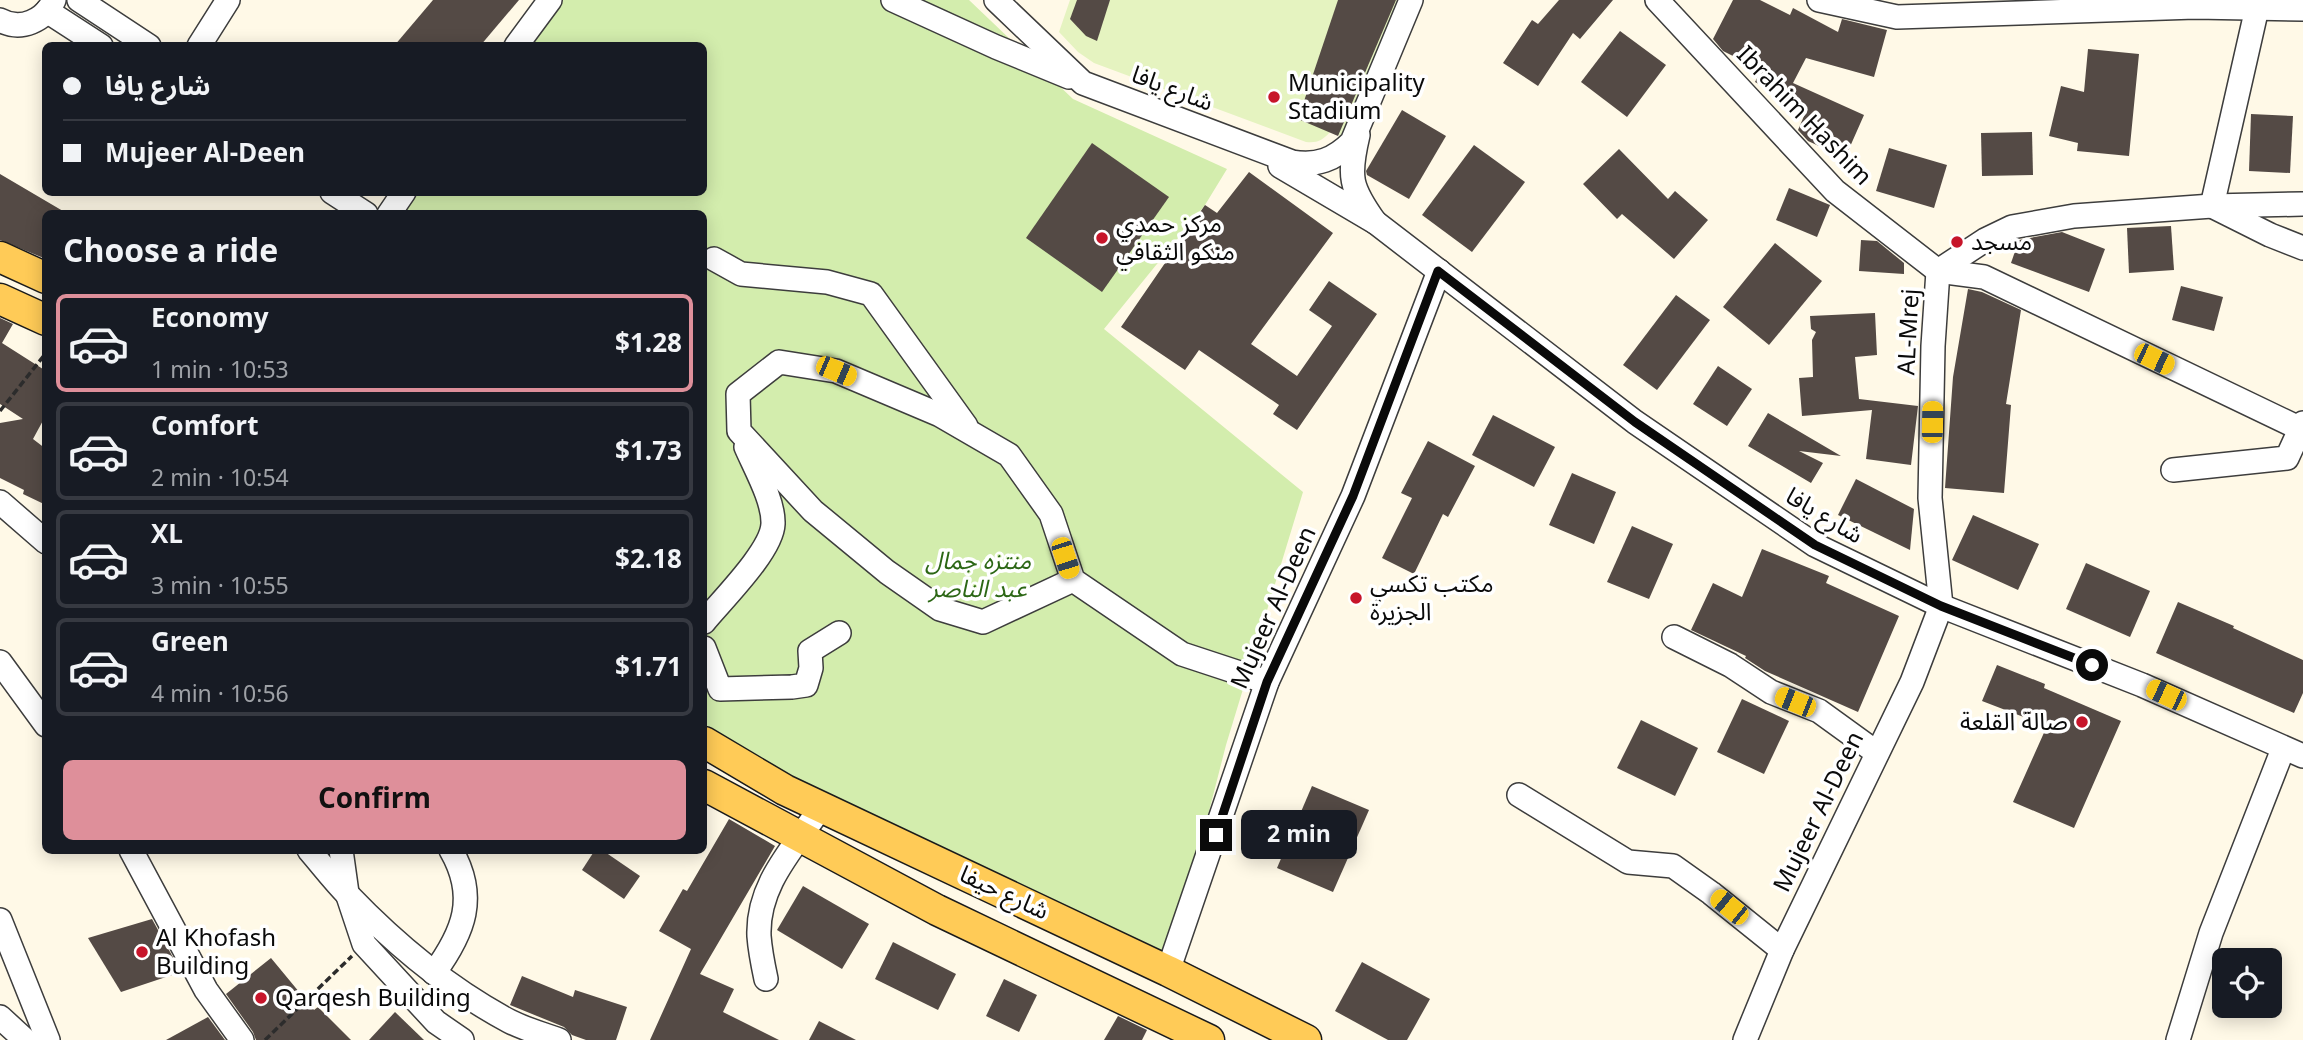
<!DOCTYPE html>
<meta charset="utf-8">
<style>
:root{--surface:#171b24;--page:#20242c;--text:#f1f3f6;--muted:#9ea1a6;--line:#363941;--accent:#de8f9a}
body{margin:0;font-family:Georgia,"Noto Sans Arabic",serif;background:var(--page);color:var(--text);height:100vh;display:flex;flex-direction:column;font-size:26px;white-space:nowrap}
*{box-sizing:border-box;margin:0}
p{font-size:23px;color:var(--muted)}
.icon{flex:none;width:38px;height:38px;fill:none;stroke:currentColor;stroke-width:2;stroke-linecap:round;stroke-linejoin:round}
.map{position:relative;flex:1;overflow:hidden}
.sheet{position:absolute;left:42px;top:210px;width:665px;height:644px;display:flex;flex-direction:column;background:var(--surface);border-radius:10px;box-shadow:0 4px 18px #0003}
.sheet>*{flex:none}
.guide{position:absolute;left:42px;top:42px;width:665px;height:154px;border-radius:10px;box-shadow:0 4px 18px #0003;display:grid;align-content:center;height:154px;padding:0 21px;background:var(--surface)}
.fabs{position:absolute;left:2212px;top:948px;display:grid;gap:14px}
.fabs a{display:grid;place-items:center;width:70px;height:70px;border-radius:10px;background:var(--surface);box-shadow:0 4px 18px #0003;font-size:35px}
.end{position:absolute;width:32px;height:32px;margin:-16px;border:9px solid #0a0a0a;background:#fff;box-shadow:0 0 0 4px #fff}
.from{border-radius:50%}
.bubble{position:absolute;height:49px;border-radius:10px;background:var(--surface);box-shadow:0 4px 18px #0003;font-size:23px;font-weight:700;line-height:49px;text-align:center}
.car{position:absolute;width:21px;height:42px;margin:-21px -10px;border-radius:9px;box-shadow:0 0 5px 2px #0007;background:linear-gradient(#f5c518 24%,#345 0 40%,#f5c518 0 76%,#345 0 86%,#f5c518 0)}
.guide b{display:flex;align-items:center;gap:24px;height:66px;font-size:26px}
.guide b+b{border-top:2px solid var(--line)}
.guide i{width:18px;height:18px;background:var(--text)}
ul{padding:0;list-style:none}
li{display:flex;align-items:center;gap:21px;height:98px;margin:0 14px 10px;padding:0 7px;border:4px solid var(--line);border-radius:10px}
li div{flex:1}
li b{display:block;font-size:26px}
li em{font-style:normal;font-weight:700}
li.selected{border-color:var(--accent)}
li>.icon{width:63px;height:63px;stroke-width:1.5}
h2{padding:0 21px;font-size:32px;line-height:84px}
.button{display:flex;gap:14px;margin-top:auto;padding:14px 21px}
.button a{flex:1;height:80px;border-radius:10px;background:var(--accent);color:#111;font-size:28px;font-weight:700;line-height:80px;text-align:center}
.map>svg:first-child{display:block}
</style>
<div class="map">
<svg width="2303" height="1040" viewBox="0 0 2303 1040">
<rect width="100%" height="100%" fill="#fff9e7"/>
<path fill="#d3edad" d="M553,0H969L1073,99L1227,169L1205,205L1104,329L1303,492L1226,745L1168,971L704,740V214H398L411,193L704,192V46L518,45Z"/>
<path fill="#e5f3c0" d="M1070,0H1397L1346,138L1330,132C1322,141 1317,143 1306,142L1094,63L1078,52L1059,32Z"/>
<g fill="#544a45">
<path d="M433,0H519L480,46H394Z"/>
<path d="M1077,0H1110L1097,41L1086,36L1070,19Z"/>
<path d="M1338,0H1396L1338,136L1298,119Z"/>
<path d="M1559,0H1613L1580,39L1573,33L1538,86L1503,63L1532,20L1538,24Z"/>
<path d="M1733,0H1760L1790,15L1793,8L1838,32L1842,19L1887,30L1874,77L1806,58L1793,83L1864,115L1845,158L1808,141L1798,130L1807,109L1755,82L1761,70L1723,51L1713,39Z"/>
<path d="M1620,31L1666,65L1627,117L1581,82Z"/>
<path d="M2088,49L2139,54L2129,156L2077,151L2078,143L2049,136L2061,86L2084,92Z"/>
<path d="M1402,110L1446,136L1409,199L1367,175L1366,171Z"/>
<path d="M2251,114L2293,116L2290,173L2249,171Z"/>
<path d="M2032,132L2033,175L1982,176L1981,133Z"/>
<path d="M1092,143L1169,197L1102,292L1026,238Z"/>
<path d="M1474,145L1525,182L1472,252L1422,215Z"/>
<path d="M1889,148L1947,165L1934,208L1876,191Z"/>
<path d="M1619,149L1668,199L1675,191L1708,220L1674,259L1622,214L1617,219L1583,184Z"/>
<path d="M1249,172L1333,233L1251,344L1297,376L1332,326L1309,310L1329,281L1377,314L1297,430L1273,414L1279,405L1199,350L1185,370L1121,327L1205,205L1217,213Z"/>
<path d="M0,174L68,214H46V259L0,240Z"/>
<path d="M1789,188L1830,205L1817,237L1776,220Z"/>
<path d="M2171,226L2174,270L2129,273L2127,228Z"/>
<path d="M2062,232L2105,249L2089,292L2011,263L2019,240Z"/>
<path d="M1861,240L1877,241L1904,263V274L1859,271Z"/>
<path d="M1775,243L1822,281L1769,345L1723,307Z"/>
<path d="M2181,286L2223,297L2214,331L2172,320Z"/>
<path d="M1968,289L1982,292L2021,310L2006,404L2011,405L2004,493L1945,488L1953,377Z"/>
<path d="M1676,295L1710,320L1657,390L1623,365Z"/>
<path d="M1875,313L1877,355L1855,357L1859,399L1918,406L1911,465L1866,459L1872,410L1802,416L1799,378L1813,377L1812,340L1816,332L1811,329L1810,316Z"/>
<path d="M0,318L13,324L2,343L46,371V415L33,439L46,449V505L23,494L24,490L0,478V423L23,419L0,404Z"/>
<path d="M1718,366L1752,389L1727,426L1693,404Z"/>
<path d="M1768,413L1841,456L1799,451L1823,463L1811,483L1748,446Z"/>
<path d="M1493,415L1555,447L1534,487L1472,455Z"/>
<path d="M1428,441L1475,466L1448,517L1443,514L1414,574L1382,558L1412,498L1401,493Z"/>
<path d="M1572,473L1616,492L1594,544L1549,525Z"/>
<path d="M1856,479L1914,509L1910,550L1838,515Z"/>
<path d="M1973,515L2039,544L2018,590L1952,560Z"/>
<path d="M1632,526L1673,544L1649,599L1607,582Z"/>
<path d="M1762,549L1829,576L1826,583L1899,616L1858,712L1765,671L1745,658L1746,656L1691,630L1713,583L1742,597Z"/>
<path d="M2086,563L2150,591L2130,637L2066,609Z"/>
<path d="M2178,602L2234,626L2233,628L2303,660V693L2294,713L2156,653Z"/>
<path d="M1997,665L2045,684L2044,688L2121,721L2074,828L2013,802L2047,726L1982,701Z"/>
<path d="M1742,699L1789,721L1764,774L1717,752Z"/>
<path d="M1641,720L1698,748L1675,796L1617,768Z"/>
<path d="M1312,786L1369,810L1333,892L1277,868Z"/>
<path d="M729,819L775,846L700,974L734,989L723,1012L779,1040H650L691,949L659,931L683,889L687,891Z"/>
<path d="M595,850H602L640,876L624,899L582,870Z"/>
<path d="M803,886L869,924L842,969L777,930Z"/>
<path d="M152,919L181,972L121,992L88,938Z"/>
<path d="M893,942L956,974L938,1010L875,979Z"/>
<path d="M271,958L314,1010L318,1007L351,1040H256L253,1032L226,994Z"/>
<path d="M1362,962L1430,999L1407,1040H1388L1335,1011Z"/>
<path d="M522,976L573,997L575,990L627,1007L616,1040H586L572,1035L564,1027L510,1005Z"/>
<path d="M1004,979L1037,995L1019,1032L986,1016Z"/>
<path d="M395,1012L424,1040H369Z"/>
<path d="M1118,1016L1147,1030L1142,1040H1104Z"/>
<path d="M208,1017L225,1040H166Z"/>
<path d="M819,1021L856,1040H809Z"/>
</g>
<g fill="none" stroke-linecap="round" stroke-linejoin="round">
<g stroke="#3d3d3d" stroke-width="26">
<g id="minor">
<path d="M79,0L149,46"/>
<path d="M893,0L996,47L1069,77"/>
<path d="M996,0L1083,83L1292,162C1317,166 1334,160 1352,142L1411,0"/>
<path d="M1657,0L1835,191L1938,271L1984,277L2303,430"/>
<path d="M1819,0L1897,17L2195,7L2303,9"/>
<path d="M2257,8L2212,206L2270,235L2303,248"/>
<path d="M47,11L101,46"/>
<path d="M0,20C21,32 45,20 54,0"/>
<path d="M199,46L228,0"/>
<path d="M516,46L550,0"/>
<path d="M1280,166L1375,222C1350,187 1348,177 1358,135"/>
<path d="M332,192L366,214"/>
<path d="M389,214L404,192"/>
<path d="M1375,222L1635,422L1815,545L1941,606L2142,685L2303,756"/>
<path d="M714,259L741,274L827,282L871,294L966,426"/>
<path d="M2173,470L2287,458L2303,423"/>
<path d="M0,502L46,542"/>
<path d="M1073,580L983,622L940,609L887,572L813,511L739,431L738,394L779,362L836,371L940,415L1009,455L1051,514L1073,580L1182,654L1267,682"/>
<path d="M704,622C721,601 772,551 773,524C774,501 755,468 746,447"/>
<path d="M1674,637L1730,665L1771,692L1819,711L1877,753"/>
<path d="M704,648L720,689L792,687L806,685L811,668L810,651L839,633"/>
<path d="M0,662L46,725"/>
<path d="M1519,795L1628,862L1673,866L1711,893L1782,950"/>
<path d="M131,850L206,990L242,1040"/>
<path d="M309,850C322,865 334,881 348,895C395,944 449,989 509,1021C524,1029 543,1034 559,1040"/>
<path d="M341,850L347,893L364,944L436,1022L462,1040"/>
<path d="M0,920L48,1040"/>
<path d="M1168,971L1267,682L1353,496L1439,271"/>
<path d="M434,973C464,932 478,897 451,850"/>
<path d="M766,979C763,965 760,950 759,936C757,884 794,848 821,807"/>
<path d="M0,1017L25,1040"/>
<path d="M1745,1040L1782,950L1912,682L1941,606L1930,498L1933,346L1938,271L1985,240L2012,227L2074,216L2212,206L2303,204"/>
<path d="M2178,1040L2211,933L2283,749"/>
</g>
</g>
<g stroke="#1b1b1b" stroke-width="33">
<g id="major">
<path d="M0,257L46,278"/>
<path d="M0,299L46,320"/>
<path d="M704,742L785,790L1168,971L1306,1040"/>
<path d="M704,785L937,910L1209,1040"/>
</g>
</g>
<g stroke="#2c2c2c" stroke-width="3.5" stroke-dasharray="7 3.5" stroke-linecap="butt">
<path d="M0,411L46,353"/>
<path d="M265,1040L352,956"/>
</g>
<use href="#minor" stroke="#fff" stroke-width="23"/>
<use href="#major" stroke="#ffcb57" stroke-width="30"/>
</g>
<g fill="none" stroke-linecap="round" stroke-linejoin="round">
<path stroke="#0a0a0a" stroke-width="9" d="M1216,835L1267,682L1353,496L1438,271L1635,422L1815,545L1941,606L2092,665"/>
</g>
<g fill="#c7152a" stroke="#fff" stroke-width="2.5">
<circle cx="1274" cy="97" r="7"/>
<circle cx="1102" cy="238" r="7"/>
<circle cx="1957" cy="242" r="7"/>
<circle cx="1356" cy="598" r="7"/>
<circle cx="2082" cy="722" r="7"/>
<circle cx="142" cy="952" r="7"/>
<circle cx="261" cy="998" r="7"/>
</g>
<g text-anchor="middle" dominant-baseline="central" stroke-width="7" stroke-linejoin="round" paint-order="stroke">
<g font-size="24" fill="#0a0a0a" stroke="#fff" text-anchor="start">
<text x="1288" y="83">Municipality<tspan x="1288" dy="28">Stadium</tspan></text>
<text x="1116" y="224">مركز حمدي<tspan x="1116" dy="28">منكو الثقافي</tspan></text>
<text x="1971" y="242">مسجد</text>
<text x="1370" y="584">مكتب تكسي<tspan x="1370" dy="28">الجزيرة</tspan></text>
<text x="2068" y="722" text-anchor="end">صالة القلعة</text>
<text x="156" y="938">Al Khofash<tspan x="156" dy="28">Building</tspan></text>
<text x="275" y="998">Qarqesh Building</text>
</g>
<g font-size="24" fill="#0a0a0a" stroke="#fff">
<text transform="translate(1172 89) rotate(21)">شارع يافا</text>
<text transform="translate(1804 116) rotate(46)">Ibrahim Hashim</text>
<text transform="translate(1909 332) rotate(-87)">AL-Mrej</text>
<text transform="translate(1824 516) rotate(31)">شارع يافا</text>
<text transform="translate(1274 608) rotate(-66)">Mujeer Al-Deen</text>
<text transform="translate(1819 812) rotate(-64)">Mujeer Al-Deen</text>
<text transform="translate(1004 893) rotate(25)">شارع حيفا</text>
</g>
<g font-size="24" font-style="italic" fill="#2c6715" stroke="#fff">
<text x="978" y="561">منتزه جمال<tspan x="978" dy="28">عبد الناصر</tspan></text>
</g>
</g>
</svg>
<div class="fabs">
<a><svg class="icon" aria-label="locate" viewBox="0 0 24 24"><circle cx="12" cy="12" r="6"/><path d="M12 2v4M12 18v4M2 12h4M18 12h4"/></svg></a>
</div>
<i class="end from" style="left:2092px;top:665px"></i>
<i class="end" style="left:1216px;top:835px"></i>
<div class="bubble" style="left:1241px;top:810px;width:116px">2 min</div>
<i class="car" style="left:2154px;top:359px;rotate:116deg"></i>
<i class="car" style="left:836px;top:371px;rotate:113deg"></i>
<i class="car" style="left:1932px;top:422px;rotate:1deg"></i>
<i class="car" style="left:1065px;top:558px;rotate:162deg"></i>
<i class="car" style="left:2166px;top:695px;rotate:295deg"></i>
<i class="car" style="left:1795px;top:702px;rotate:292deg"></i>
<i class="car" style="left:1729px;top:907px;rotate:309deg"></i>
<div class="guide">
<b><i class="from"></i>شارع يافا</b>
<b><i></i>Mujeer Al-Deen</b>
</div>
<section class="sheet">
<h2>Choose a ride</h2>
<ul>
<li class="selected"><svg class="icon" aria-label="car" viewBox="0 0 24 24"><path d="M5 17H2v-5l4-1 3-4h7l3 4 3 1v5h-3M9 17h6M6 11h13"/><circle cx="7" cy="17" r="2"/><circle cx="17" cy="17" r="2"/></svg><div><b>Economy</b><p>1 min · 10:53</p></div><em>$1.28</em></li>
<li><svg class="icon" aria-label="car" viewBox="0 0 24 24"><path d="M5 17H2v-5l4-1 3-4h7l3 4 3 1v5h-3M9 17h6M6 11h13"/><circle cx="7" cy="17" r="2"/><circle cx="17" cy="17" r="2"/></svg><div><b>Comfort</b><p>2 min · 10:54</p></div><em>$1.73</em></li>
<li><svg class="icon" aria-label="car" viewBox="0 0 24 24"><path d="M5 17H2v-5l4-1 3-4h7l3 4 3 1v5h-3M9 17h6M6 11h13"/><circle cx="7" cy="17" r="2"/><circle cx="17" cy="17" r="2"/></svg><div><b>XL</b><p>3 min · 10:55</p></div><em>$2.18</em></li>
<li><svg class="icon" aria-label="car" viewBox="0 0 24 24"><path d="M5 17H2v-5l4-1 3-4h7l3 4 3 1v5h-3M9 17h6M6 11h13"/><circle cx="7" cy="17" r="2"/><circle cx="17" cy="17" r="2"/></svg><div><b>Green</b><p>4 min · 10:56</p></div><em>$1.71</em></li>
</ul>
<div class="button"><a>Confirm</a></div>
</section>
</div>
